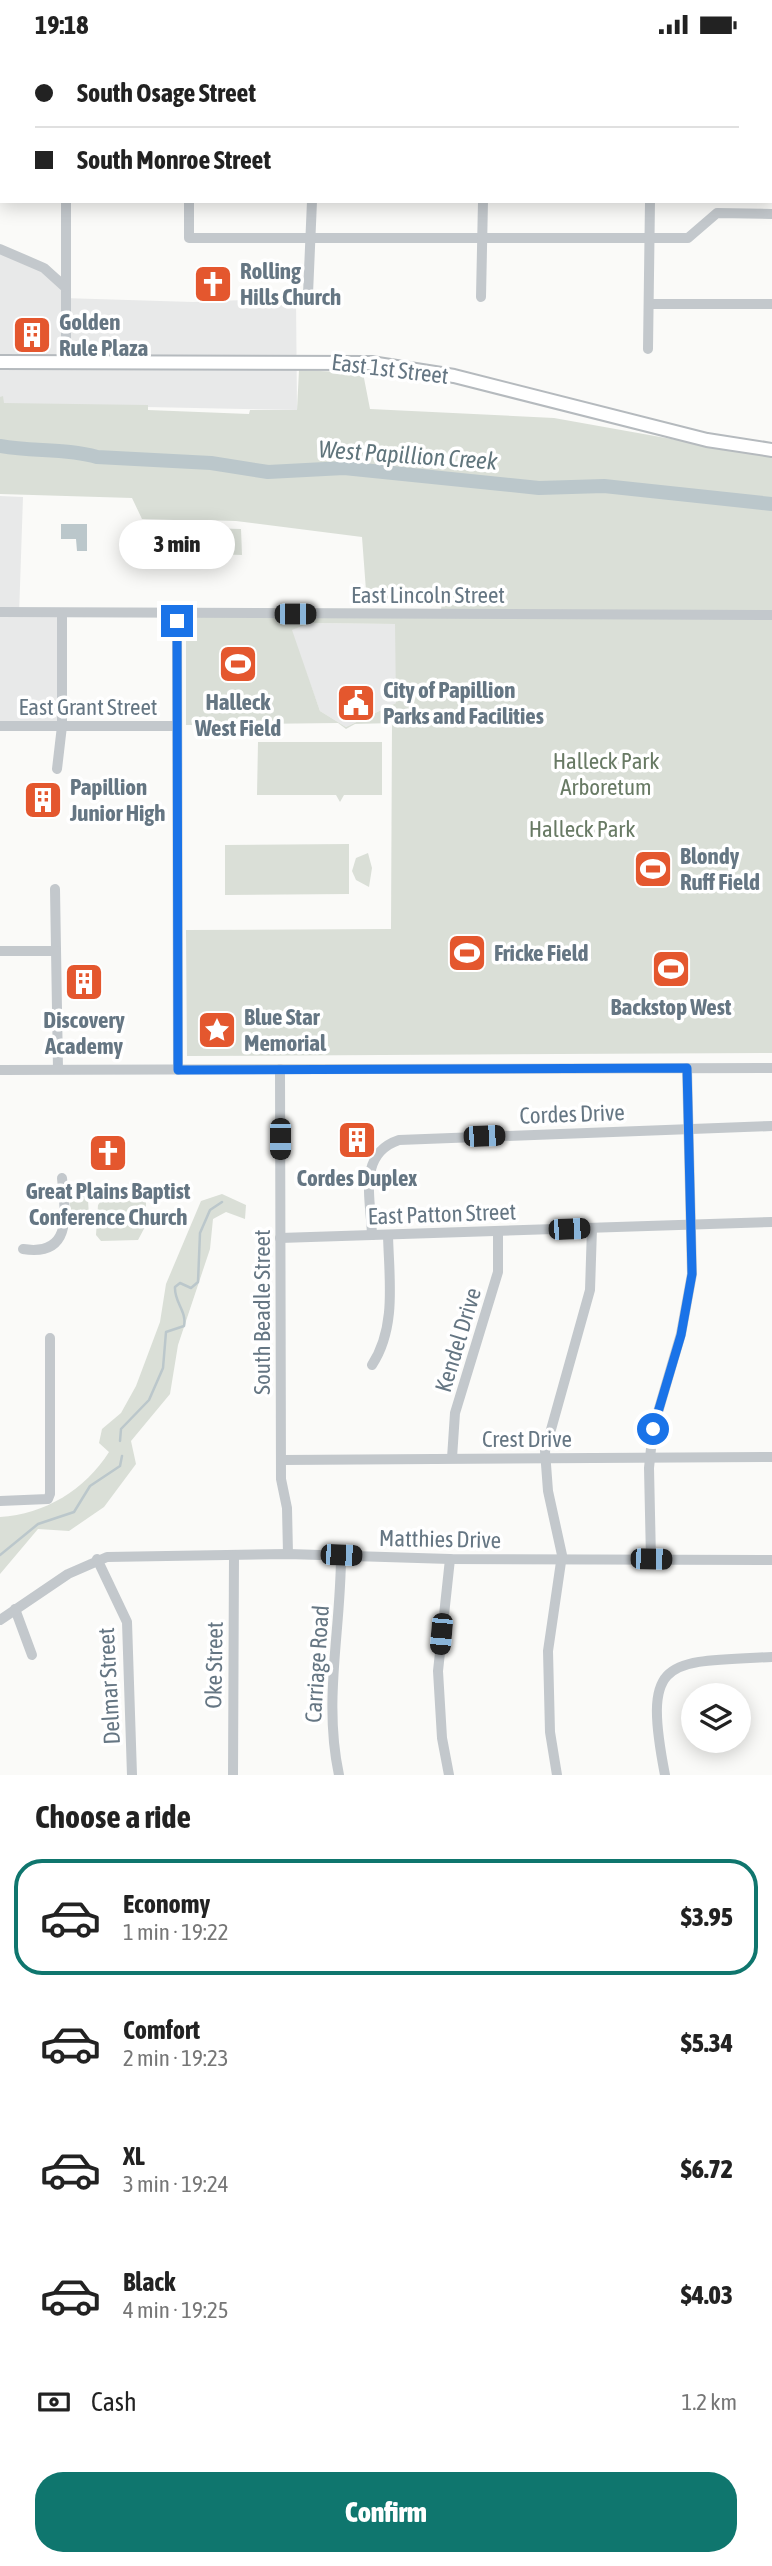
<!DOCTYPE html>
<meta charset="utf-8">
<style>
:root{--surface:#fff;--page:#f2f2f2;--text:#222;--muted:#767676;--line:#e0e0e0;--accent:#0f766e}
body{margin:0;font-family:"Asap Condensed",sans-serif;background:var(--page);color:var(--text);height:100vh;display:flex;flex-direction:column;font-size:26px;white-space:nowrap}
*{box-sizing:border-box;margin:0}
p{font-size:23px;color:var(--muted)}
.icon{flex:none;width:38px;height:38px;fill:none;stroke:currentColor;stroke-width:2;stroke-linecap:round;stroke-linejoin:round}
.map{position:relative;height:1726px;overflow:hidden}
.side{display:flex;flex-direction:column;background:var(--surface);flex:1}
.side>*{flex:none}
.top-card{position:absolute;left:0px;top:0px;width:774px;height:154px;box-shadow:0 4px 18px #0003;display:grid;align-content:center;height:154px;padding:0 35px;background:var(--surface)}
.fabs{position:absolute;left:681px;top:1634px;display:grid;gap:14px}
.fabs a{display:grid;place-items:center;width:70px;height:70px;border-radius:50%;background:var(--surface);box-shadow:0 4px 18px #0003;font-size:35px}
.end{position:absolute;width:32px;height:32px;margin:-16px;border:9px solid #1a73e8;background:#fff;box-shadow:0 0 0 4px #fff}
.from{border-radius:50%}
.bubble{position:absolute;height:49px;border-radius:24px;background:var(--surface);box-shadow:0 4px 18px #0003;font-size:23px;font-weight:800;line-height:49px;text-align:center}
.car{position:absolute;width:21px;height:42px;margin:-21px -10px;border-radius:9px;box-shadow:0 0 5px 2px #0007;background:linear-gradient(#222 24%,#8ab4d8 0 40%,#222 0 76%,#8ab4d8 0 86%,#222 0)}
.top-card b{display:flex;align-items:center;gap:24px;height:66px;font-size:26px}
.top-card b+b{border-top:2px solid var(--line)}
.top-card i{width:18px;height:18px;background:var(--text)}
ul{padding:0;list-style:none}
li{display:flex;align-items:center;gap:21px;height:116px;margin:0 14px 10px;padding:0 21px;border:4px solid transparent;border-radius:28px}
li div{flex:1}
li b{display:block;font-size:26px}
li em{font-style:normal;font-weight:800}
li.on{border-color:var(--accent)}
li>.icon{width:63px;height:63px;stroke-width:1.5}
h2{padding:0 35px;font-size:32px;line-height:84px}
.pay{display:flex;align-items:center;gap:18px;height:77px;padding:0 35px;font-size:26px}
.pay p{margin-inline-start:auto}
.action{display:flex;gap:14px;margin-top:auto;padding:14px 35px}
.action a{flex:1;height:80px;border-radius:28px;background:var(--accent);color:#fff;font-size:28px;font-weight:800;line-height:80px;text-align:center}
.status{display:flex;justify-content:space-between;align-items:center;height:49px;padding:0 35px;background:var(--surface);direction:ltr}
.status svg{height:19px;fill:currentColor}
.map>svg:first-child{display:block}
</style>
<div class="status"><b>19:18</b><svg viewBox="0 0 49 12"><path d="M0 12V9h3v3zM5 12V6h3v6zM10 12V3h3v9zM15 12V0h3v12zM26 1h20v11H26zM47 4h2v5h-2z"/></svg></div>
<div class="map">
<svg width="772" height="1726" viewBox="0 0 772 1726">
<rect width="100%" height="100%" fill="#fafaf8"/>
<g fill="#e8e9e9">
<path d="M0,203L61,227L63,249L193,253L296,249L297,361L0,355Z"/>
<path d="M0,447L23,448L19,567L57,568L58,673H0Z"/>
<path d="M310,574L396,575V654L346,678L320,662L291,581Z"/>
</g>
<g fill="#dadfd7" fill-rule="evenodd">
<path d="M299,321L363,324L370,360L554,369L772,408V1004L187,1007L186,881L391,880L392,674L355,675L346,680L338,674L186,676V559L441,560L442,555H367L362,488L236,472L202,471L201,479L241,480L242,506L174,504V471L142,470L132,449L0,445V348L3,347L4,354L148,356V361L249,365L250,361H297ZM310,574L395,575L396,654L346,678L320,662L292,581Z"/>
<path d="M258,693H382V746H344L340,753L336,746H257Z"/>
<path d="M349,795V845L225,846V796Z"/>
<path d="M368,804L372,819L369,838L356,831L352,822L356,809Z"/>
<path d="M87,1135L89,1167H71L68,1137Z"/>
<path d="M107,1144L146,1147V1176L138,1191L101,1192L96,1186L98,1156Z"/>
<path d="M222,1145L246,1156L245,1170L226,1163L213,1170L210,1200L178,1296L170,1345L131,1392L136,1415L104,1458L69,1482L38,1480L0,1525V1468C45,1465 85,1441 109,1403L99,1394L102,1380L121,1364L136,1337L160,1273L166,1235L201,1152Z"/>
</g>
<path fill="#bbc7cb" d="M61,475H87V502H77L76,490H61Z"/>
<g fill="none" stroke-linecap="round" stroke-linejoin="round">
<g stroke="#bbc7cb" stroke-width="2.5">
<path d="M120,1392L121,1380L149,1351L163,1319L166,1283L184,1277C187,1262 174,1253 175,1238L180,1234L191,1239L198,1233L200,1184L210,1161L222,1153"/>
<path d="M0,1506L38,1475L74,1463L90,1437L120,1417L122,1407"/>
</g>
<path stroke="#bbc7cb" stroke-width="14" d="M0,397C32,403 66,399 97,408L211,414L268,423L344,419L539,439L604,437L772,455"/>
<g stroke="#b5babe" stroke-width="16">
<path id="major" d="M0,313L371,314L454,327L707,391L772,401"/>
</g>
<g stroke="#c3c8cc" stroke-width="10">
<path d="M67,0V2"/>
<path d="M190,0V2"/>
<path d="M314,0V2"/>
<path d="M482,0V2"/>
<path d="M649,0V2"/>
<path d="M0,66H2"/>
<path d="M66,152V312"/>
<path d="M189,152V189H688L717,164L772,165"/>
<path d="M0,200L44,219L65,238"/>
<path d="M308,245L312,152"/>
<path d="M481,248L483,152"/>
<path d="M649,255H772"/>
<path d="M648,300L650,152"/>
<path d="M0,563L772,566"/>
<path d="M177,564L178,1021"/>
<path d="M0,677H177"/>
<path d="M57,720L62,677V564"/>
<path d="M55,840L58,1020"/>
<path d="M0,902H56"/>
<path d="M280,1020L281,1430L287,1459L288,1505"/>
<path d="M0,1021L772,1019"/>
<path d="M372,1186C371,1150 357,1105 399,1091L772,1077"/>
<path d="M280,1189L772,1173"/>
<path d="M23,1200C74,1208 65,1162 62,1129"/>
<path d="M372,1316C397,1278 389,1229 388,1186"/>
<path d="M452,1409L455,1364L498,1223V1183"/>
<path d="M282,1411L772,1408"/>
<path d="M0,1452L48,1450L50,1445V1289"/>
<path d="M97,1510L127,1573L132,1726"/>
<path d="M651,1510L649,1419L653,1380L681,1285L692,1225L687,1019"/>
<path d="M15,1560L32,1606"/>
<path d="M0,1571L68,1525L107,1508L288,1505L450,1510L772,1511"/>
<path d="M233,1726L234,1506"/>
<path d="M339,1726C323,1652 341,1581 341,1506"/>
<path d="M449,1726L442,1689L438,1622L450,1510"/>
<path d="M557,1726L550,1683L548,1602L562,1506L548,1442L545,1402L590,1241L592,1179"/>
<path d="M665,1726C642,1607 665,1613 772,1608"/>
</g>
<use href="#major" stroke="#fff" stroke-width="12"/>
</g>
<g fill="none" stroke-linecap="round" stroke-linejoin="round">
<path stroke="#1a73e8" stroke-width="9" d="M177,572L178,1021L687,1019L692,1225L681,1286L653,1380"/>
</g>
<defs>
<g id="church-square" transform="scale(2.0125)"><rect x="-9" y="-9" width="18" height="18" rx="4" fill="#e4572e" stroke="#fff"/><path d="M-1.2-6h2.4v3.5h3.3v2.4h-3.3V6h-2.4V-.1h-3.3v-2.4h3.3Z" fill="#fff"/></g>
<g id="building-square" transform="scale(2.0125)"><rect x="-9" y="-9" width="18" height="18" rx="4" fill="#e4572e" stroke="#fff"/><path d="M-4-6H4V6H1V3H-1V6H-4ZM-2.5-4.3h1.7v1.8h-1.7ZM.8-4.3h1.7v1.8H.8ZM-2.5-1h1.7V.8h-1.7ZM.8-1h1.7V.8H.8Z" fill="#fff"/></g>
<g id="stadium-square" transform="scale(2.0125)"><rect x="-9" y="-9" width="18" height="18" rx="4" fill="#e4572e" stroke="#fff"/><path d="M0-5a6.5 5 0 1 0 0 10a6.5 5 0 1 0 0-10ZM-3.5-1.8h7v3.6h-7Z" fill="#fff"/></g>
<g id="civic-square" transform="scale(2.0125)"><rect x="-9" y="-9" width="18" height="18" rx="4" fill="#e4572e" stroke="#fff"/><path d="M-.6-6.5H3V-4.5H.6V-3L4-1V1h2V6H-6V1h2V-1L-.6-3ZM-1.2 2.5V6h2.4V2.5Z" fill="#fff"/></g>
<g id="sight-square" transform="scale(2.0125)"><rect x="-9" y="-9" width="18" height="18" rx="4" fill="#e4572e" stroke="#fff"/><path d="M0-6L1.8-2.2L6-1.7L2.9 1.2L3.7 5.4L0 3.3L-3.7 5.4L-2.9 1.2L-6-1.7L-1.8-2.2Z" fill="#fff"/></g>
</defs>
<g fill-rule="evenodd">
<use href="#church-square" x="213" y="235"/>
<use href="#building-square" x="32" y="286"/>
<use href="#stadium-square" x="238" y="615"/>
<use href="#civic-square" x="356" y="654"/>
<use href="#building-square" x="43" y="751"/>
<use href="#stadium-square" x="653" y="820"/>
<use href="#stadium-square" x="467" y="904"/>
<use href="#stadium-square" x="671" y="920"/>
<use href="#building-square" x="84" y="933"/>
<use href="#sight-square" x="217" y="981"/>
<use href="#building-square" x="357" y="1091"/>
<use href="#church-square" x="108" y="1104"/>
</g>
<g text-anchor="middle" dominant-baseline="central" stroke-width="7" stroke-linejoin="round" paint-order="stroke">
<g font-size="23" font-weight="bold" fill="#657683" stroke="#fff" text-anchor="start">
<text x="240" y="222">Rolling<tspan x="240" dy="26">Hills Church</tspan></text>
<text x="59" y="273">Golden<tspan x="59" dy="26">Rule Plaza</tspan></text>
<text x="383" y="641">City of Papillion<tspan x="383" dy="26">Parks and Facilities</tspan></text>
<text x="238" y="653" text-anchor="middle">Halleck<tspan x="238" dy="26">West Field</tspan></text>
<text x="70" y="738">Papillion<tspan x="70" dy="26">Junior High</tspan></text>
<text x="680" y="807">Blondy<tspan x="680" dy="26">Ruff Field</tspan></text>
<text x="494" y="904">Fricke Field</text>
<text x="671" y="958" text-anchor="middle">Backstop West</text>
<text x="244" y="968">Blue Star<tspan x="244" dy="26">Memorial</tspan></text>
<text x="84" y="971" text-anchor="middle">Discovery<tspan x="84" dy="26">Academy</tspan></text>
<text x="357" y="1129" text-anchor="middle">Cordes Duplex</text>
<text x="108" y="1142" text-anchor="middle">Great Plains Baptist<tspan x="108" dy="26">Conference Church</tspan></text>
</g>
<g font-size="23" fill="#657683" stroke="#fff">
<text transform="translate(390 320) rotate(7)">East 1st Street</text>
<text x="428" y="546">East Lincoln Street</text>
<text x="88" y="658">East Grant Street</text>
<text transform="translate(572 1065) rotate(-2)">Cordes Drive</text>
<text transform="translate(442 1165) rotate(-2)">East Patton Street</text>
<text transform="translate(262 1263) rotate(-90)">South Beadle Street</text>
<text transform="translate(458 1291) rotate(-73)">Kendel Drive</text>
<text x="527" y="1390">Crest Drive</text>
<text transform="translate(440 1490) rotate(1)">Matthies Drive</text>
<text transform="translate(317 1615) rotate(-86)">Carriage Road</text>
<text transform="translate(214 1616) rotate(-89)">Oke Street</text>
<text transform="translate(109 1637) rotate(-93)">Delmar Street</text>
</g>
<g font-size="23" fill="#687a64" stroke="#fff">
<text x="606" y="712">Halleck Park<tspan x="606" dy="26">Arboretum</tspan></text>
<text x="582" y="780">Halleck Park</text>
</g>
<g font-size="24" font-style="italic" fill="#60757c" stroke="#fff">
<text transform="translate(408 406) rotate(4)">West Papillion Creek</text>
</g>
</g>
</svg>
<div class="fabs">
<a><svg class="icon" aria-label="layers" viewBox="0 0 24 24"><path d="M12 4l9 5-9 5-9-5zM3 14l9 5 9-5"/></svg></a>
</div>
<i class="end from" style="left:653px;top:1380px"></i>
<i class="end" style="left:177px;top:572px"></i>
<div class="bubble" style="left:119px;top:471px;width:116px">3 min</div>
<i class="car" style="left:295px;top:565px;rotate:90deg"></i>
<i class="car" style="left:484px;top:1087px;rotate:88deg"></i>
<i class="car" style="left:280px;top:1090px;rotate:180deg"></i>
<i class="car" style="left:569px;top:1180px;rotate:88deg"></i>
<i class="car" style="left:341px;top:1506px;rotate:92deg"></i>
<i class="car" style="left:651px;top:1510px;rotate:91deg"></i>
<i class="car" style="left:441px;top:1585px;rotate:185deg"></i>
<div class="top-card">
<b><i class="from"></i>South Osage Street</b>
<b><i></i>South Monroe Street</b>
</div>
</div>
<section class="side">
<h2>Choose a ride</h2>
<ul>
<li class="on"><svg class="icon" aria-label="car" viewBox="0 0 24 24"><path d="M5 17H2v-5l4-1 3-4h7l3 4 3 1v5h-3M9 17h6M6 11h13"/><circle cx="7" cy="17" r="2"/><circle cx="17" cy="17" r="2"/></svg><div><b>Economy</b><p>1 min · 19:22</p></div><em>$3.95</em></li>
<li><svg class="icon" aria-label="car" viewBox="0 0 24 24"><path d="M5 17H2v-5l4-1 3-4h7l3 4 3 1v5h-3M9 17h6M6 11h13"/><circle cx="7" cy="17" r="2"/><circle cx="17" cy="17" r="2"/></svg><div><b>Comfort</b><p>2 min · 19:23</p></div><em>$5.34</em></li>
<li><svg class="icon" aria-label="car" viewBox="0 0 24 24"><path d="M5 17H2v-5l4-1 3-4h7l3 4 3 1v5h-3M9 17h6M6 11h13"/><circle cx="7" cy="17" r="2"/><circle cx="17" cy="17" r="2"/></svg><div><b>XL</b><p>3 min · 19:24</p></div><em>$6.72</em></li>
<li><svg class="icon" aria-label="car" viewBox="0 0 24 24"><path d="M5 17H2v-5l4-1 3-4h7l3 4 3 1v5h-3M9 17h6M6 11h13"/><circle cx="7" cy="17" r="2"/><circle cx="17" cy="17" r="2"/></svg><div><b>Black</b><p>4 min · 19:25</p></div><em>$4.03</em></li>
</ul>
<div class="pay"><svg class="icon" aria-label="cash" viewBox="0 0 24 24"><path d="M3 7h18v10H3z"/><circle cx="12" cy="12" r="2"/></svg>Cash<p>1.2 km</p></div>
<div class="action"><a>Confirm</a></div>
</section>
